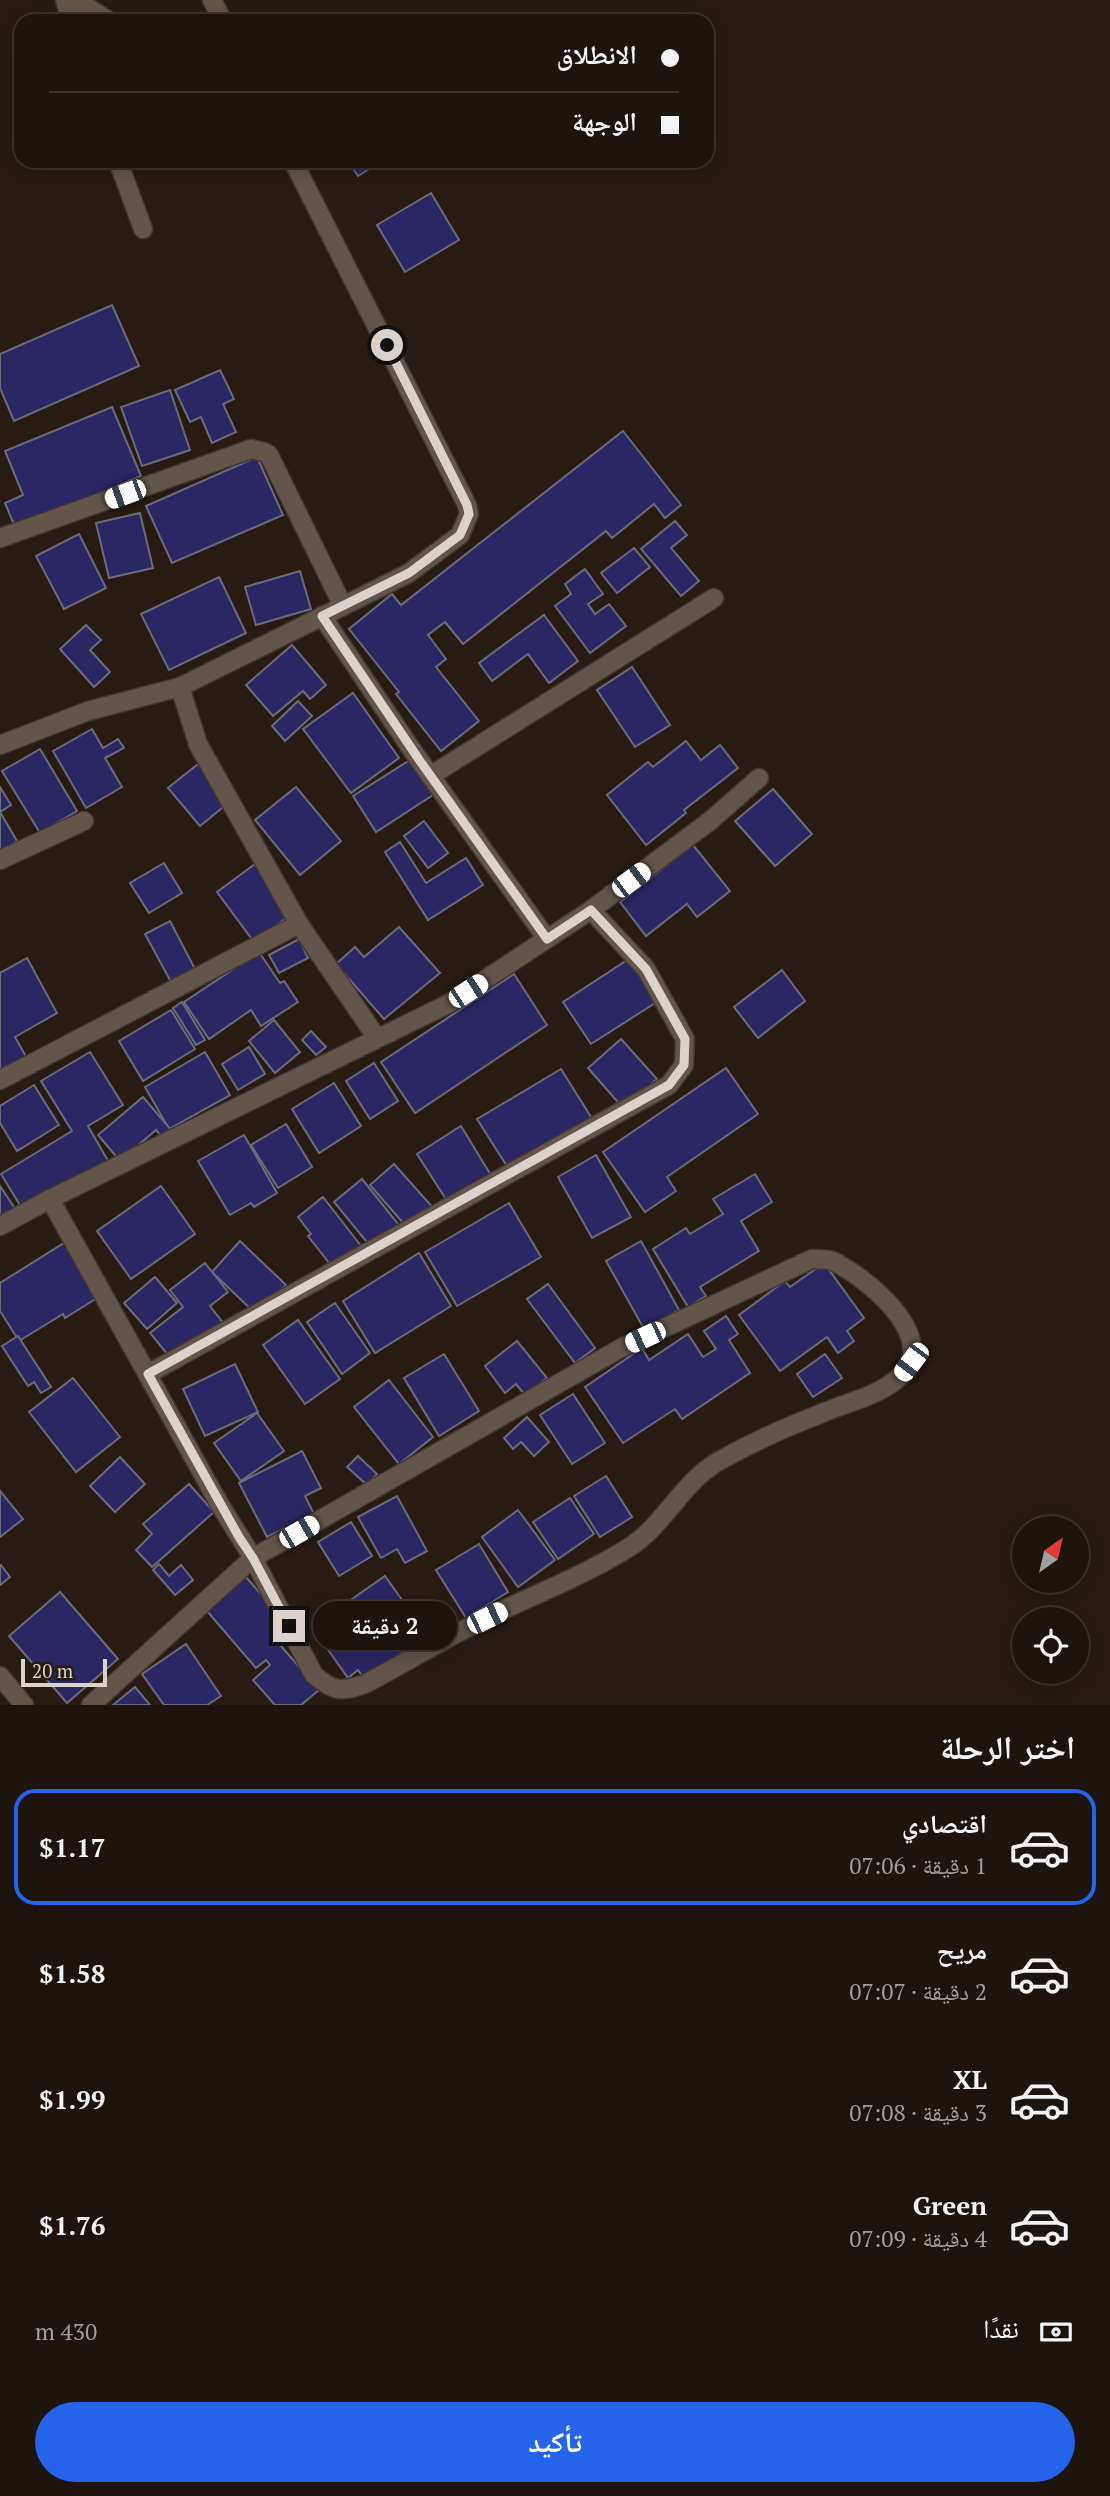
<!DOCTYPE html>
<html lang="ar">
<meta charset="utf-8">
<style>
:root{--surface:#1d140e;--page:#2a211c;--text:#f1f3f6;--muted:#a09e9e;--line:#3b332e;--accent:#2563eb}
body{margin:0;font-family:"PT Serif","Noto Naskh Arabic",serif;background:var(--page);color:var(--text);direction:rtl;height:100vh;display:flex;flex-direction:column;font-size:26px;white-space:nowrap}
*{box-sizing:border-box;margin:0}
p{font-size:23px;color:var(--muted)}
.icon{flex:none;width:38px;height:38px;fill:none;stroke:currentColor;stroke-width:2;stroke-linecap:round;stroke-linejoin:round}
.map{position:relative;height:1705px;overflow:hidden;direction:ltr}
.side{display:flex;flex-direction:column;background:var(--surface);flex:1}
.side>*{flex:none}
.hud{position:absolute;left:14px;top:14px;width:700px;height:154px;border-radius:21px;box-shadow:0 4px 18px #0003,0 0 0 2px var(--line);direction:rtl;display:grid;align-content:center;height:154px;padding:0 35px;background:var(--surface)}
.needle{width:46px;rotate:34deg}
.controls{position:absolute;left:1012px;top:1516px;display:grid;gap:14px}
.controls a{display:grid;place-items:center;width:77px;height:77px;border-radius:50%;background:var(--surface);box-shadow:0 4px 18px #0003,0 0 0 2px var(--line);font-size:35px}
.scale{position:absolute;left:21px;bottom:18px;width:86px;box-sizing:border-box;padding-left:7px;border:4px solid #dbd2cc;border-top:0;font-size:19px;line-height:24px;white-space:nowrap;color:#dbd2cc;-webkit-text-stroke:5px #271b12;paint-order:stroke}
.end{position:absolute;width:32px;height:32px;margin:-16px;border:9px solid #dbd2cc;background:#111;box-shadow:0 0 0 4px #111}
.from{border-radius:50%}
.bubble{position:absolute;height:49px;border-radius:24px;background:var(--surface);box-shadow:0 4px 18px #0003,0 0 0 2px var(--line);font-size:23px;font-weight:800;line-height:49px;text-align:center;direction:rtl}
.car{position:absolute;width:21px;height:42px;margin:-21px -10px;border-radius:9px;box-shadow:0 0 5px 2px #0007;background:linear-gradient(#fff 24%,#345 0 40%,#fff 0 76%,#345 0 86%,#fff 0)}
.hud b{display:flex;align-items:center;gap:24px;height:66px;font-size:26px}
.hud b+b{border-top:2px solid var(--line)}
.hud i{width:18px;height:18px;background:var(--text)}
ul{padding:0;list-style:none}
li{display:flex;align-items:center;gap:21px;height:116px;margin:0 14px 10px;padding:0 21px;border:4px solid transparent;border-radius:21px}
li div{flex:1}
li b{display:block;font-size:26px}
li em{font-style:normal;font-weight:800}
li.selected{border-color:var(--accent)}
li>.icon{width:63px;height:63px;stroke-width:1.5}
h2{padding:0 35px;font-size:32px;line-height:84px}
.pay{display:flex;align-items:center;gap:18px;height:77px;padding:0 35px;font-size:26px}
.pay p{margin-inline-start:auto}
.action{display:flex;gap:14px;margin-top:auto;padding:14px 35px}
.action a{flex:1;height:80px;border-radius:42px;background:var(--accent);color:#fff;font-size:28px;font-weight:800;line-height:80px;text-align:center}
.map>svg:first-child{display:block}
</style>
<div class="map">
<svg width="1110" height="1705" viewBox="0 0 1110 1705">
<rect width="100%" height="100%" fill="#271b12"/>
<g fill="#2b2664" stroke="#6a6c7c" stroke-width="2">
<path d="M348,161H382L358,176Z"/>
<path d="M431,193L459,240L405,272L377,225Z"/>
<path d="M112,305L139,366L14,421L0,388V354Z"/>
<path d="M220,370L234,399L223,404L236,432L212,443L201,417L190,422L175,390Z"/>
<path d="M170,390L190,450L142,466L121,407Z"/>
<path d="M112,407L141,476L15,527L5,503L23,495L5,451Z"/>
<path d="M623,431L681,505L665,518L654,504L612,538L606,531L463,644L445,622L428,635L446,659L436,667L479,721L441,751L396,694L399,692L349,629L392,594L401,605Z"/>
<path d="M257,457L283,515L172,563L146,506Z"/>
<path d="M140,513L153,568L109,578L96,523Z"/>
<path d="M675,521L687,535L671,548L699,581L681,596L641,549Z"/>
<path d="M79,534L106,588L64,609L36,556Z"/>
<path d="M634,548L650,567L617,593L601,573Z"/>
<path d="M585,569L603,594L588,604L595,614L609,604L626,626L590,653L555,606L571,594L565,584Z"/>
<path d="M300,571L311,609L256,625L245,587Z"/>
<path d="M219,577L246,633L169,670L141,614Z"/>
<path d="M544,615L578,661L549,683L528,654L492,681L479,663Z"/>
<path d="M86,625L101,640L90,650L110,672L94,687L60,649Z"/>
<path d="M292,645L326,685L310,699L303,691L273,716L246,685Z"/>
<path d="M632,667L670,725L635,747L597,690Z"/>
<path d="M353,693L399,758L351,793L303,729Z"/>
<path d="M298,701L312,716L285,741L272,726Z"/>
<path d="M92,729L103,748L118,739L124,748L105,758L122,787L86,808L53,751Z"/>
<path d="M686,741L701,760L720,745L738,768L684,810L686,813L646,845L607,795L648,762L653,767Z"/>
<path d="M40,749L77,811L40,833L2,771Z"/>
<path d="M413,758L436,793L376,832L353,796Z"/>
<path d="M203,760L234,798L200,826L168,788Z"/>
<path d="M0,787L11,805L0,812Z"/>
<path d="M296,787L341,841L300,875L255,820Z"/>
<path d="M773,789L812,834L775,866L735,821Z"/>
<path d="M0,812L17,841L0,851Z"/>
<path d="M424,821L448,853L428,868L404,836Z"/>
<path d="M400,842L426,883L466,858L483,885L428,920L385,852Z"/>
<path d="M693,845L730,891L697,917L687,904L646,936L620,902Z"/>
<path d="M259,861L297,910L254,942L217,892Z"/>
<path d="M164,863L182,893L149,913L130,883Z"/>
<path d="M170,921L195,969L171,982L145,934Z"/>
<path d="M399,927L440,973L384,1019L336,964L355,947L364,957Z"/>
<path d="M299,939L308,958L279,973L269,955Z"/>
<path d="M259,952L280,983L284,981L298,1002L261,1026L251,1010L209,1039L184,1002Z"/>
<path d="M635,955L663,998L591,1044L563,1002Z"/>
<path d="M27,958L57,1013L15,1037L28,1060L0,1075V973Z"/>
<path d="M782,970L805,1001L758,1038L734,1007Z"/>
<path d="M514,974L547,1025L415,1113L381,1062Z"/>
<path d="M182,1002L205,1040L196,1045L173,1008Z"/>
<path d="M171,1010L195,1049L143,1081L119,1041Z"/>
<path d="M274,1020L300,1052L275,1073L249,1041Z"/>
<path d="M311,1031L326,1047L316,1055L302,1040Z"/>
<path d="M621,1039L657,1079L623,1108L588,1068Z"/>
<path d="M249,1047L265,1074L238,1090L222,1064Z"/>
<path d="M90,1052L123,1105L88,1126L111,1166L27,1217L1,1174L72,1131L41,1081Z"/>
<path d="M205,1052L230,1095L169,1129L145,1087Z"/>
<path d="M374,1063L398,1101L370,1119L346,1081Z"/>
<path d="M726,1068L758,1114L667,1177L676,1191L645,1212L603,1152Z"/>
<path d="M561,1069L591,1117L510,1171L477,1119Z"/>
<path d="M334,1083L361,1126L319,1153L292,1109Z"/>
<path d="M34,1085L59,1125L17,1151L0,1123V1106Z"/>
<path d="M143,1097L172,1131L163,1138L156,1130L120,1161L98,1135Z"/>
<path d="M286,1124L312,1167L278,1188L251,1145Z"/>
<path d="M461,1126L492,1177L449,1204L417,1154Z"/>
<path d="M244,1135L277,1193L254,1207L251,1203L230,1215L198,1161Z"/>
<path d="M596,1155L631,1217L592,1238L558,1177Z"/>
<path d="M394,1164L435,1210L411,1232L370,1185Z"/>
<path d="M755,1174L772,1202L741,1221L759,1251L700,1287L706,1296L688,1307L653,1249L686,1228L690,1234L723,1214L713,1199Z"/>
<path d="M362,1179L403,1230L375,1252L334,1202Z"/>
<path d="M0,1186L20,1216L0,1230Z"/>
<path d="M161,1186L195,1234L131,1279L97,1231Z"/>
<path d="M323,1197L365,1251L337,1273L308,1236L311,1234L298,1217Z"/>
<path d="M509,1203L541,1257L457,1306L425,1252Z"/>
<path d="M240,1241L286,1285L258,1316L212,1272Z"/>
<path d="M641,1241L679,1310L644,1329L606,1261Z"/>
<path d="M64,1243L97,1298L65,1318L63,1314L19,1341L0,1311V1283Z"/>
<path d="M419,1253L451,1306L375,1353L343,1301Z"/>
<path d="M205,1263L228,1292L210,1306L224,1324L234,1316L236,1319L177,1366L150,1333L183,1307L170,1290Z"/>
<path d="M824,1263L864,1318L847,1331L854,1341L838,1353L827,1337L780,1371L739,1315L785,1281L790,1287Z"/>
<path d="M155,1277L177,1303L147,1329L124,1303Z"/>
<path d="M548,1284L595,1348L575,1363L527,1299Z"/>
<path d="M335,1303L370,1353L342,1374L307,1322Z"/>
<path d="M726,1316L738,1334L729,1340L750,1373L682,1419L675,1409L623,1443L585,1387L642,1348L649,1360L688,1334L703,1357L716,1349L704,1331Z"/>
<path d="M298,1320L340,1379L305,1404L263,1345Z"/>
<path d="M18,1336L51,1387L41,1393L34,1382L28,1386L2,1346Z"/>
<path d="M517,1341L547,1378L525,1395L516,1384L505,1393L485,1366Z"/>
<path d="M444,1354L479,1411L439,1436L404,1378Z"/>
<path d="M825,1354L842,1378L813,1397L797,1374Z"/>
<path d="M235,1364L258,1412L205,1436L183,1389Z"/>
<path d="M73,1378L120,1437L76,1472L29,1412Z"/>
<path d="M389,1380L433,1437L399,1464L354,1407Z"/>
<path d="M573,1394L605,1443L572,1464L540,1415Z"/>
<path d="M257,1413L284,1451L241,1481L214,1443Z"/>
<path d="M527,1417L549,1442L534,1456L521,1442L513,1449L504,1438Z"/>
<path d="M302,1451L321,1488L305,1496L314,1514L267,1537L239,1483Z"/>
<path d="M358,1456L377,1474L367,1485L347,1467Z"/>
<path d="M120,1457L145,1484L115,1512L90,1486Z"/>
<path d="M606,1476L632,1517L600,1537L574,1496Z"/>
<path d="M189,1484L214,1512L152,1567L136,1550L152,1534L143,1524Z"/>
<path d="M0,1491L23,1519L0,1537Z"/>
<path d="M397,1496L427,1551L405,1563L397,1549L381,1558L358,1517Z"/>
<path d="M570,1498L594,1534L558,1559L533,1522Z"/>
<path d="M518,1510L555,1560L518,1587L482,1537Z"/>
<path d="M351,1522L372,1556L339,1576L318,1542Z"/>
<path d="M479,1544L508,1592L466,1618L436,1570Z"/>
<path d="M159,1564L169,1576L181,1565L193,1580L175,1595L153,1570Z"/>
<path d="M1,1565L10,1577L0,1585V1566Z"/>
<path d="M385,1576L427,1635L364,1679L358,1670L348,1678L312,1627Z"/>
<path d="M246,1577L295,1634L281,1646L319,1690L301,1705H275L253,1680L270,1665L266,1660L256,1668L207,1611Z"/>
<path d="M60,1592L118,1659L67,1703L9,1636Z"/>
<path d="M186,1644L221,1696L207,1705H164L142,1674Z"/>
<path d="M135,1687L150,1705H113Z"/>
</g>
<g fill="none" stroke-linecap="round" stroke-linejoin="round">
<g stroke="#413732" stroke-width="21">
<g id="minor">
<path d="M65,0L71,21"/>
<path d="M76,0L109,21"/>
<path d="M212,0L223,21"/>
<path d="M118,161L143,229"/>
<path d="M293,161L467,505L469,514L460,535L409,573L343,606"/>
<path d="M0,538L251,449L264,452L269,455L343,606L180,687L88,711L0,745"/>
<path d="M322,616L410,747L547,939"/>
<path d="M180,687L198,744L299,924L377,1038"/>
<path d="M430,776L714,598"/>
<path d="M0,860L84,821"/>
<path d="M0,1080L299,924"/>
<path d="M50,1199L220,1505L253,1558L91,1705"/>
<path d="M0,1226L50,1199L448,1004L591,910L710,821L759,778"/>
<path d="M812,1259C819,1259 827,1259 833,1261C865,1277 936,1333 904,1372C885,1395 847,1402 820,1414C786,1427 751,1443 719,1461C682,1482 664,1526 628,1548C585,1575 536,1594 490,1616C448,1637 406,1662 365,1684C340,1692 334,1692 314,1675L253,1558L621,1348Z"/>
<path d="M148,1374L669,1085L684,1065L685,1039L646,969L591,910"/>
<path d="M0,1676L24,1705"/>
</g>
</g>
<use href="#minor" stroke="#63554a" stroke-width="18"/>
</g>
<g fill="none" stroke-linecap="round" stroke-linejoin="round">
<path stroke="#dbd2cc" stroke-width="9" d="M289,1626L253,1558L239,1537L148,1374L669,1085L684,1065L685,1039L646,969L591,910L547,939L420,761L322,616L409,573L460,535L469,514L467,505L387,345"/>
</g>
</svg>
<div class="controls">
<a><svg class="needle" viewBox="-14 -14 28 28"><path d="M0-13l5 13h-10z" fill="#e53935"/><path d="M0 13l5-13h-10z" fill="#a09e9e"/></svg></a>
<a><svg class="icon" aria-label="locate" viewBox="0 0 24 24"><circle cx="12" cy="12" r="6"/><path d="M12 2v4M12 18v4M2 12h4M18 12h4"/></svg></a>
</div>
<div class="scale">20 m</div>
<i class="end from" style="left:387px;top:345px"></i>
<i class="end" style="left:289px;top:1626px"></i>
<div class="bubble" style="left:313px;top:1601px;width:144px">2 دقيقة</div>
<i class="car" style="left:125px;top:494px;rotate:250deg"></i>
<i class="car" style="left:631px;top:880px;rotate:53deg"></i>
<i class="car" style="left:468px;top:991px;rotate:57deg"></i>
<i class="car" style="left:645px;top:1337px;rotate:245deg"></i>
<i class="car" style="left:911px;top:1362px;rotate:217deg"></i>
<i class="car" style="left:299px;top:1532px;rotate:60deg"></i>
<i class="car" style="left:487px;top:1618px;rotate:64deg"></i>
<div class="hud">
<b><i class="from"></i>الانطلاق</b>
<b><i></i>الوجهة</b>
</div>
</div>
<section class="side">
<h2>اختر الرحلة</h2>
<ul>
<li class="selected"><svg class="icon" aria-label="car" viewBox="0 0 24 24"><path d="M5 17H2v-5l4-1 3-4h7l3 4 3 1v5h-3M9 17h6M6 11h13"/><circle cx="7" cy="17" r="2"/><circle cx="17" cy="17" r="2"/></svg><div><b>اقتصادي</b><p>1 دقيقة · 07:06</p></div><em>$1.17</em></li>
<li><svg class="icon" aria-label="car" viewBox="0 0 24 24"><path d="M5 17H2v-5l4-1 3-4h7l3 4 3 1v5h-3M9 17h6M6 11h13"/><circle cx="7" cy="17" r="2"/><circle cx="17" cy="17" r="2"/></svg><div><b>مريح</b><p>2 دقيقة · 07:07</p></div><em>$1.58</em></li>
<li><svg class="icon" aria-label="car" viewBox="0 0 24 24"><path d="M5 17H2v-5l4-1 3-4h7l3 4 3 1v5h-3M9 17h6M6 11h13"/><circle cx="7" cy="17" r="2"/><circle cx="17" cy="17" r="2"/></svg><div><b>XL</b><p>3 دقيقة · 07:08</p></div><em>$1.99</em></li>
<li><svg class="icon" aria-label="car" viewBox="0 0 24 24"><path d="M5 17H2v-5l4-1 3-4h7l3 4 3 1v5h-3M9 17h6M6 11h13"/><circle cx="7" cy="17" r="2"/><circle cx="17" cy="17" r="2"/></svg><div><b>Green</b><p>4 دقيقة · 07:09</p></div><em>$1.76</em></li>
</ul>
<div class="pay"><svg class="icon" aria-label="cash" viewBox="0 0 24 24"><path d="M3 7h18v10H3z"/><circle cx="12" cy="12" r="2"/></svg>نقدًا<p>430 m</p></div>
<div class="action"><a>تأكيد</a></div>
</section>
